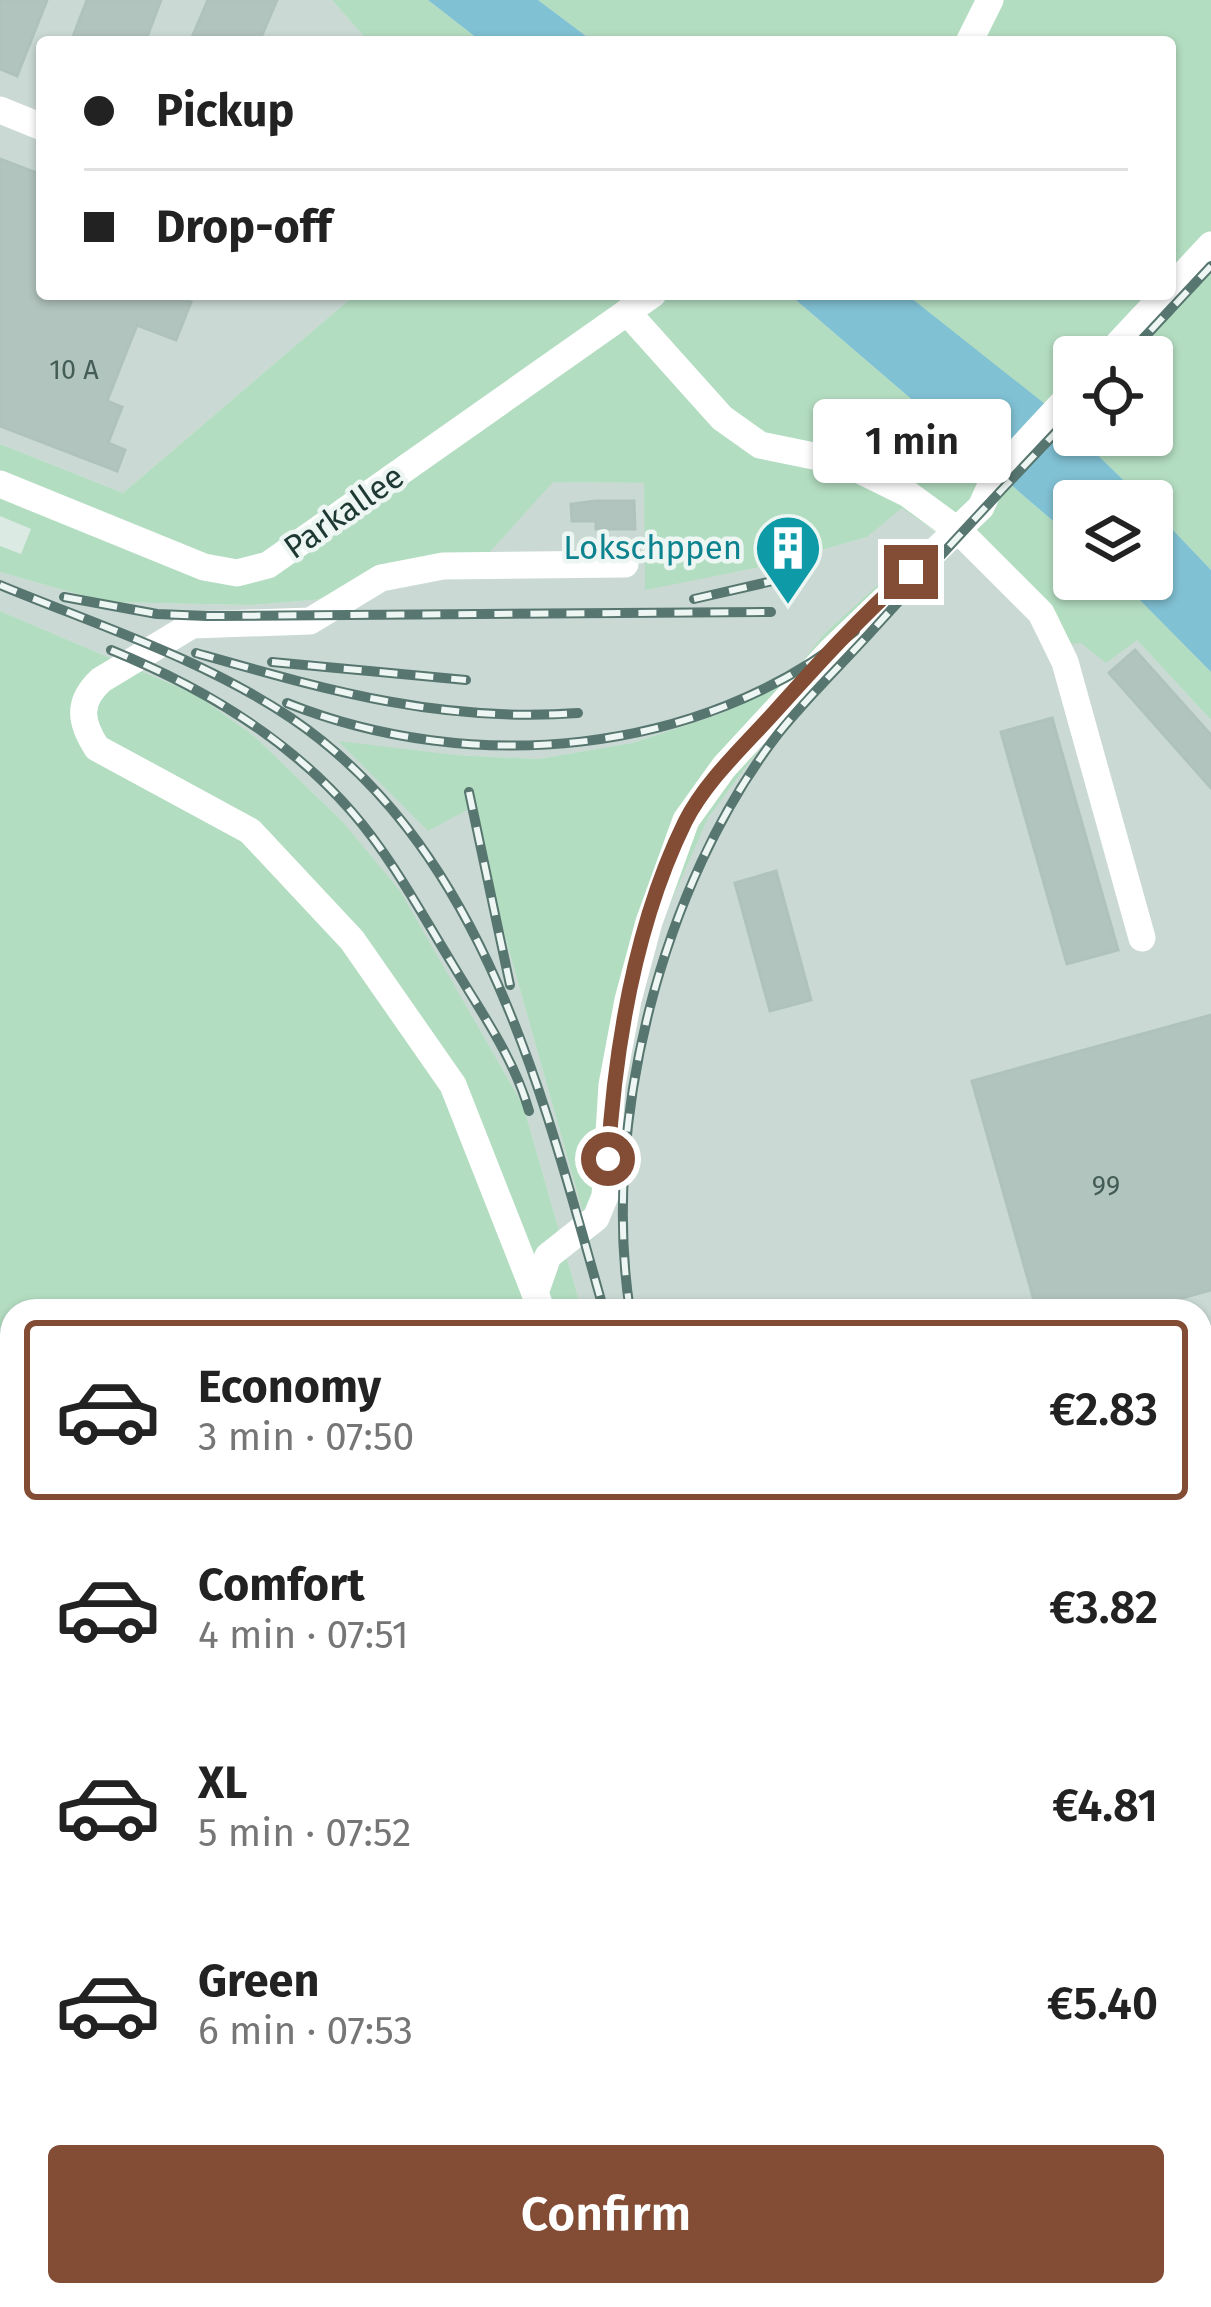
<!DOCTYPE html>
<meta charset="utf-8">
<style>
:root{--surface:#fff;--page:#f6f6f6;--text:#222;--muted:#767676;--line:#e0e0e0;--accent:#834c34}
body{margin:0;font-family:"Fira Sans",sans-serif;background:var(--page);color:var(--text);height:100vh;display:flex;flex-direction:column;font-size:45px;white-space:nowrap}
*{box-sizing:border-box;margin:0}
p{font-size:39px;color:var(--muted)}
.icon{flex:none;width:66px;height:66px;fill:none;stroke:currentColor;stroke-width:2;stroke-linecap:round;stroke-linejoin:round}
.map{position:relative;flex:1;overflow:hidden}
.details{position:absolute;left:0px;top:1299px;width:1212px;height:1008px;display:flex;flex-direction:column;background:var(--surface);border-radius:36px 36px 0 0;box-shadow:0 3px 9px #0004}
.details>*{flex:none}
.guide{position:absolute;left:36px;top:36px;width:1140px;height:264px;border-radius:12px;box-shadow:0 3px 9px #0004;display:grid;align-content:center;height:264px;padding:0 48px;background:var(--surface)}
.fabs{position:absolute;left:1053px;top:336px;display:grid;gap:24px}
.fabs a{display:grid;place-items:center;width:120px;height:120px;border-radius:12px;background:var(--surface);box-shadow:0 3px 9px #0004;font-size:60px}
.end{position:absolute;width:54px;height:54px;margin:-27px;border:15px solid #834c34;background:#fff;box-shadow:0 0 0 6px #fff}
.from{border-radius:50%}
.bubble{position:absolute;height:84px;border-radius:12px;background:var(--surface);box-shadow:0 3px 9px #0004;font-size:39px;font-weight:600;line-height:84px;text-align:center}
.guide b{display:flex;align-items:center;gap:42px;height:114px;font-size:45px}
.guide b+b{border-top:3px solid var(--line)}
.guide i{width:30px;height:30px;background:var(--text)}
ul{padding:21px 0 0;list-style:none}
li{display:flex;align-items:center;gap:36px;height:180px;margin:0 24px 18px;padding:0 24px;border:6px solid transparent;border-radius:12px}
li div{flex:1}
li b{display:block;font-size:45px}
li em{font-style:normal;font-weight:600}
li.selected{border-color:var(--accent)}
li>.icon{width:108px;height:108px;stroke-width:1.5}
.button{display:flex;gap:24px;margin-top:auto;padding:24px 48px}
.button a{flex:1;height:138px;border-radius:12px;background:var(--accent);color:#fff;font-size:48px;font-weight:600;line-height:138px;text-align:center}
.map>svg:first-child{display:block}
</style>
<div class="map">
<svg width="1211" height="2307" viewBox="0 0 1211 2307">
<rect width="100%" height="100%" fill="#dceae4"/>
<g fill="#cad9d3">
<path d="M0,0H332L369,42H42V294H356L123,493L0,444Z"/>
<path d="M552,482L644,483L646,589L765,566L867,537L902,507L936,533L825,633L783,685L717,715L632,743L538,759L455,755L476,804L498,911L591,1240L623,1099L650,949L708,818L778,724L952,544L1081,643L1137,640L1211,720V1357L1200,1361V1311H582L523,1105L399,891L341,820L254,736L197,695L0,611V572L106,602L252,605L325,599L488,554Z"/>
<path d="M1211,1472V2307H0V1824L12,1820V2295H1200V1475Z"/>
</g>
<g fill="#b3ddc1">
<path d="M332,0H428L482,42H369Z"/>
<path d="M538,0H1211V570L1152,508V501H1145L1077,435H1152V357H1074V432L906,294H1170V42H594Z"/>
<path d="M356,294H789L1074,539V579H1119L1211,672V720L1137,640L1106,663L1081,643L1047,646L1029,615L962,549L951,545L778,724L708,818L650,950L623,1099L613,1213L591,1241L498,911L476,805L428,831L338,741L455,755L538,759L632,743L717,715L783,685L825,633L936,532L902,508L867,537L765,566L645,590L644,483L553,482L488,554L325,599L252,605L106,602L0,572V546L21,554L31,529L0,516V444L123,493Z"/>
<path d="M0,611L197,695L254,736L342,821L400,891L523,1105L582,1311H12V1740L0,1743Z"/>
</g>
<g fill="#80c1d3">
<path d="M428,0H538L594,42H482Z"/>
<path d="M789,294H906L1045,404L1145,501H1074V539Z"/>
<path d="M1152,508L1211,570V672L1119,579H1152Z"/>
</g>
<g fill="#b2c4be" stroke="#afc3bc" stroke-width="3">
<path d="M0,0H47L17,76L0,69Z"/>
<path d="M87,0H161L145,42H71Z"/>
<path d="M208,0H277L259,42H190Z"/>
<path d="M0,159L42,175V294H170L191,302L176,340L137,325L107,401L122,407L108,443L125,450L117,471L0,426Z"/>
<path d="M596,501H634L635,529H596V521H572L571,504Z"/>
<path d="M1135,650L1211,735V788L1109,673Z"/>
<path d="M1052,718L1118,950L1067,964L1001,732Z"/>
<path d="M776,871L811,1000L770,1011L735,883Z"/>
<path d="M1211,1015V1290L1136,1311H1037L972,1081Z"/>
</g>
<g fill="none" stroke-linecap="round" stroke-linejoin="round">
<g stroke="#fff" stroke-width="27">
<path d="M969,42L990,0"/>
<path d="M0,110L42,127"/>
<path d="M1170,289L1211,245"/>
<path d="M627,312L722,418L760,445L843,462L908,494L961,533L1041,613L1065,662L1142,938"/>
<path d="M1106,357L1165,294"/>
<path d="M0,484L204,567L237,573L268,565L653,294"/>
<path d="M535,1293L548,1256L596,1218L605,1196L612,1085L628,1000L649,922L686,820L724,767L831,651L981,507L995,476L1074,391"/>
<path d="M542,1311L453,1085L352,940L250,831L97,748C80,722 77,702 101,680L192,625L310,621L381,578L443,566L625,564"/>
</g>
<g stroke="#57766f" stroke-width="10">
<g id="rail">
<path d="M1126,357L1211,266"/>
<path d="M0,585C97,625 203,659 291,718C485,849 544,1099 604,1311"/>
<path d="M64,597L157,614L207,616L771,612"/>
<path d="M694,599L799,575"/>
<path d="M111,650C202,687 287,737 352,812C392,858 421,913 453,965C481,1012 514,1058 529,1111"/>
<path d="M196,653C327,690 439,723 578,713"/>
<path d="M272,662L466,680"/>
<path d="M287,703C470,776 699,757 855,631"/>
<path d="M469,792L510,985"/>
<path d="M630,1311C601,1123 662,884 778,734C806,699 840,666 870,633C937,559 1005,486 1074,413"/>
<path d="M1200,1409L1211,1406"/>
<path d="M0,1773L12,1768"/>
<path d="M1200,1999H1211"/>
<path d="M1200,2089L1211,2102"/>
<path d="M512,2307L520,2295"/>
<path d="M538,2307L545,2295"/>
</g>
</g>
<use href="#rail" stroke="#edf6f2" stroke-width="6" stroke-dasharray="18" stroke-linecap="butt"/>
</g>
<g fill="none" stroke-linecap="round" stroke-linejoin="round">
<path stroke="#834c34" stroke-width="15" d="M608,1159C615,1046 635,924 685,822C705,782 742,748 771,716C816,666 861,616 911,572"/>
</g>
<defs>
<g id="building-pin" transform="scale(3.45)"><path d="M0 17L-7.5 6A9.5 9.5 0 1 1 7.5 6Z" fill="#0f9aa8" stroke="#edf6f2"/><path d="M-4-6H4V6H1V3H-1V6H-4ZM-2.5-4.3h1.7v1.8h-1.7ZM.8-4.3h1.7v1.8H.8ZM-2.5-1h1.7V.8h-1.7ZM.8-1h1.7V.8H.8Z" fill="#fff"/></g>
</defs>
<g fill-rule="evenodd">
<use href="#building-pin" x="788" y="548"/>
</g>
<g text-anchor="middle" dominant-baseline="central" stroke-width="9" stroke-linejoin="round" paint-order="stroke">
<g font-size="27" fill="#435c56">
<text x="74" y="370">10 A</text>
<text x="1106" y="1186">99</text>
</g>
<g font-size="33" fill="#1e3933" stroke="#edf6f2">
<text transform="translate(344 512) rotate(-35)">Parkallee</text>
</g>
<g font-size="33" fill="#0d838f" stroke="#edf6f2" text-anchor="end">
<text x="742" y="548">Lokschppen</text>
</g>
</g>
</svg>
<div class="fabs">
<a><svg class="icon" aria-label="locate" viewBox="0 0 24 24"><circle cx="12" cy="12" r="6"/><path d="M12 2v4M12 18v4M2 12h4M18 12h4"/></svg></a>
<a><svg class="icon" aria-label="layers" viewBox="0 0 24 24"><path d="M12 4l9 5-9 5-9-5zM3 14l9 5 9-5"/></svg></a>
</div>
<i class="end from" style="left:608px;top:1159px"></i>
<i class="end" style="left:911px;top:572px"></i>
<div class="bubble" style="left:813px;top:399px;width:198px">1 min</div>
<div class="guide">
<b><i class="from"></i>Pickup</b>
<b><i></i>Drop-off</b>
</div>
<section class="details">
<ul>
<li class="selected"><svg class="icon" aria-label="car" viewBox="0 0 24 24"><path d="M5 17H2v-5l4-1 3-4h7l3 4 3 1v5h-3M9 17h6M6 11h13"/><circle cx="7" cy="17" r="2"/><circle cx="17" cy="17" r="2"/></svg><div><b>Economy</b><p>3 min · 07:50</p></div><em>€2.83</em></li>
<li><svg class="icon" aria-label="car" viewBox="0 0 24 24"><path d="M5 17H2v-5l4-1 3-4h7l3 4 3 1v5h-3M9 17h6M6 11h13"/><circle cx="7" cy="17" r="2"/><circle cx="17" cy="17" r="2"/></svg><div><b>Comfort</b><p>4 min · 07:51</p></div><em>€3.82</em></li>
<li><svg class="icon" aria-label="car" viewBox="0 0 24 24"><path d="M5 17H2v-5l4-1 3-4h7l3 4 3 1v5h-3M9 17h6M6 11h13"/><circle cx="7" cy="17" r="2"/><circle cx="17" cy="17" r="2"/></svg><div><b>XL</b><p>5 min · 07:52</p></div><em>€4.81</em></li>
<li><svg class="icon" aria-label="car" viewBox="0 0 24 24"><path d="M5 17H2v-5l4-1 3-4h7l3 4 3 1v5h-3M9 17h6M6 11h13"/><circle cx="7" cy="17" r="2"/><circle cx="17" cy="17" r="2"/></svg><div><b>Green</b><p>6 min · 07:53</p></div><em>€5.40</em></li>
</ul>
<div class="button"><a>Confirm</a></div>
</section>
</div>
